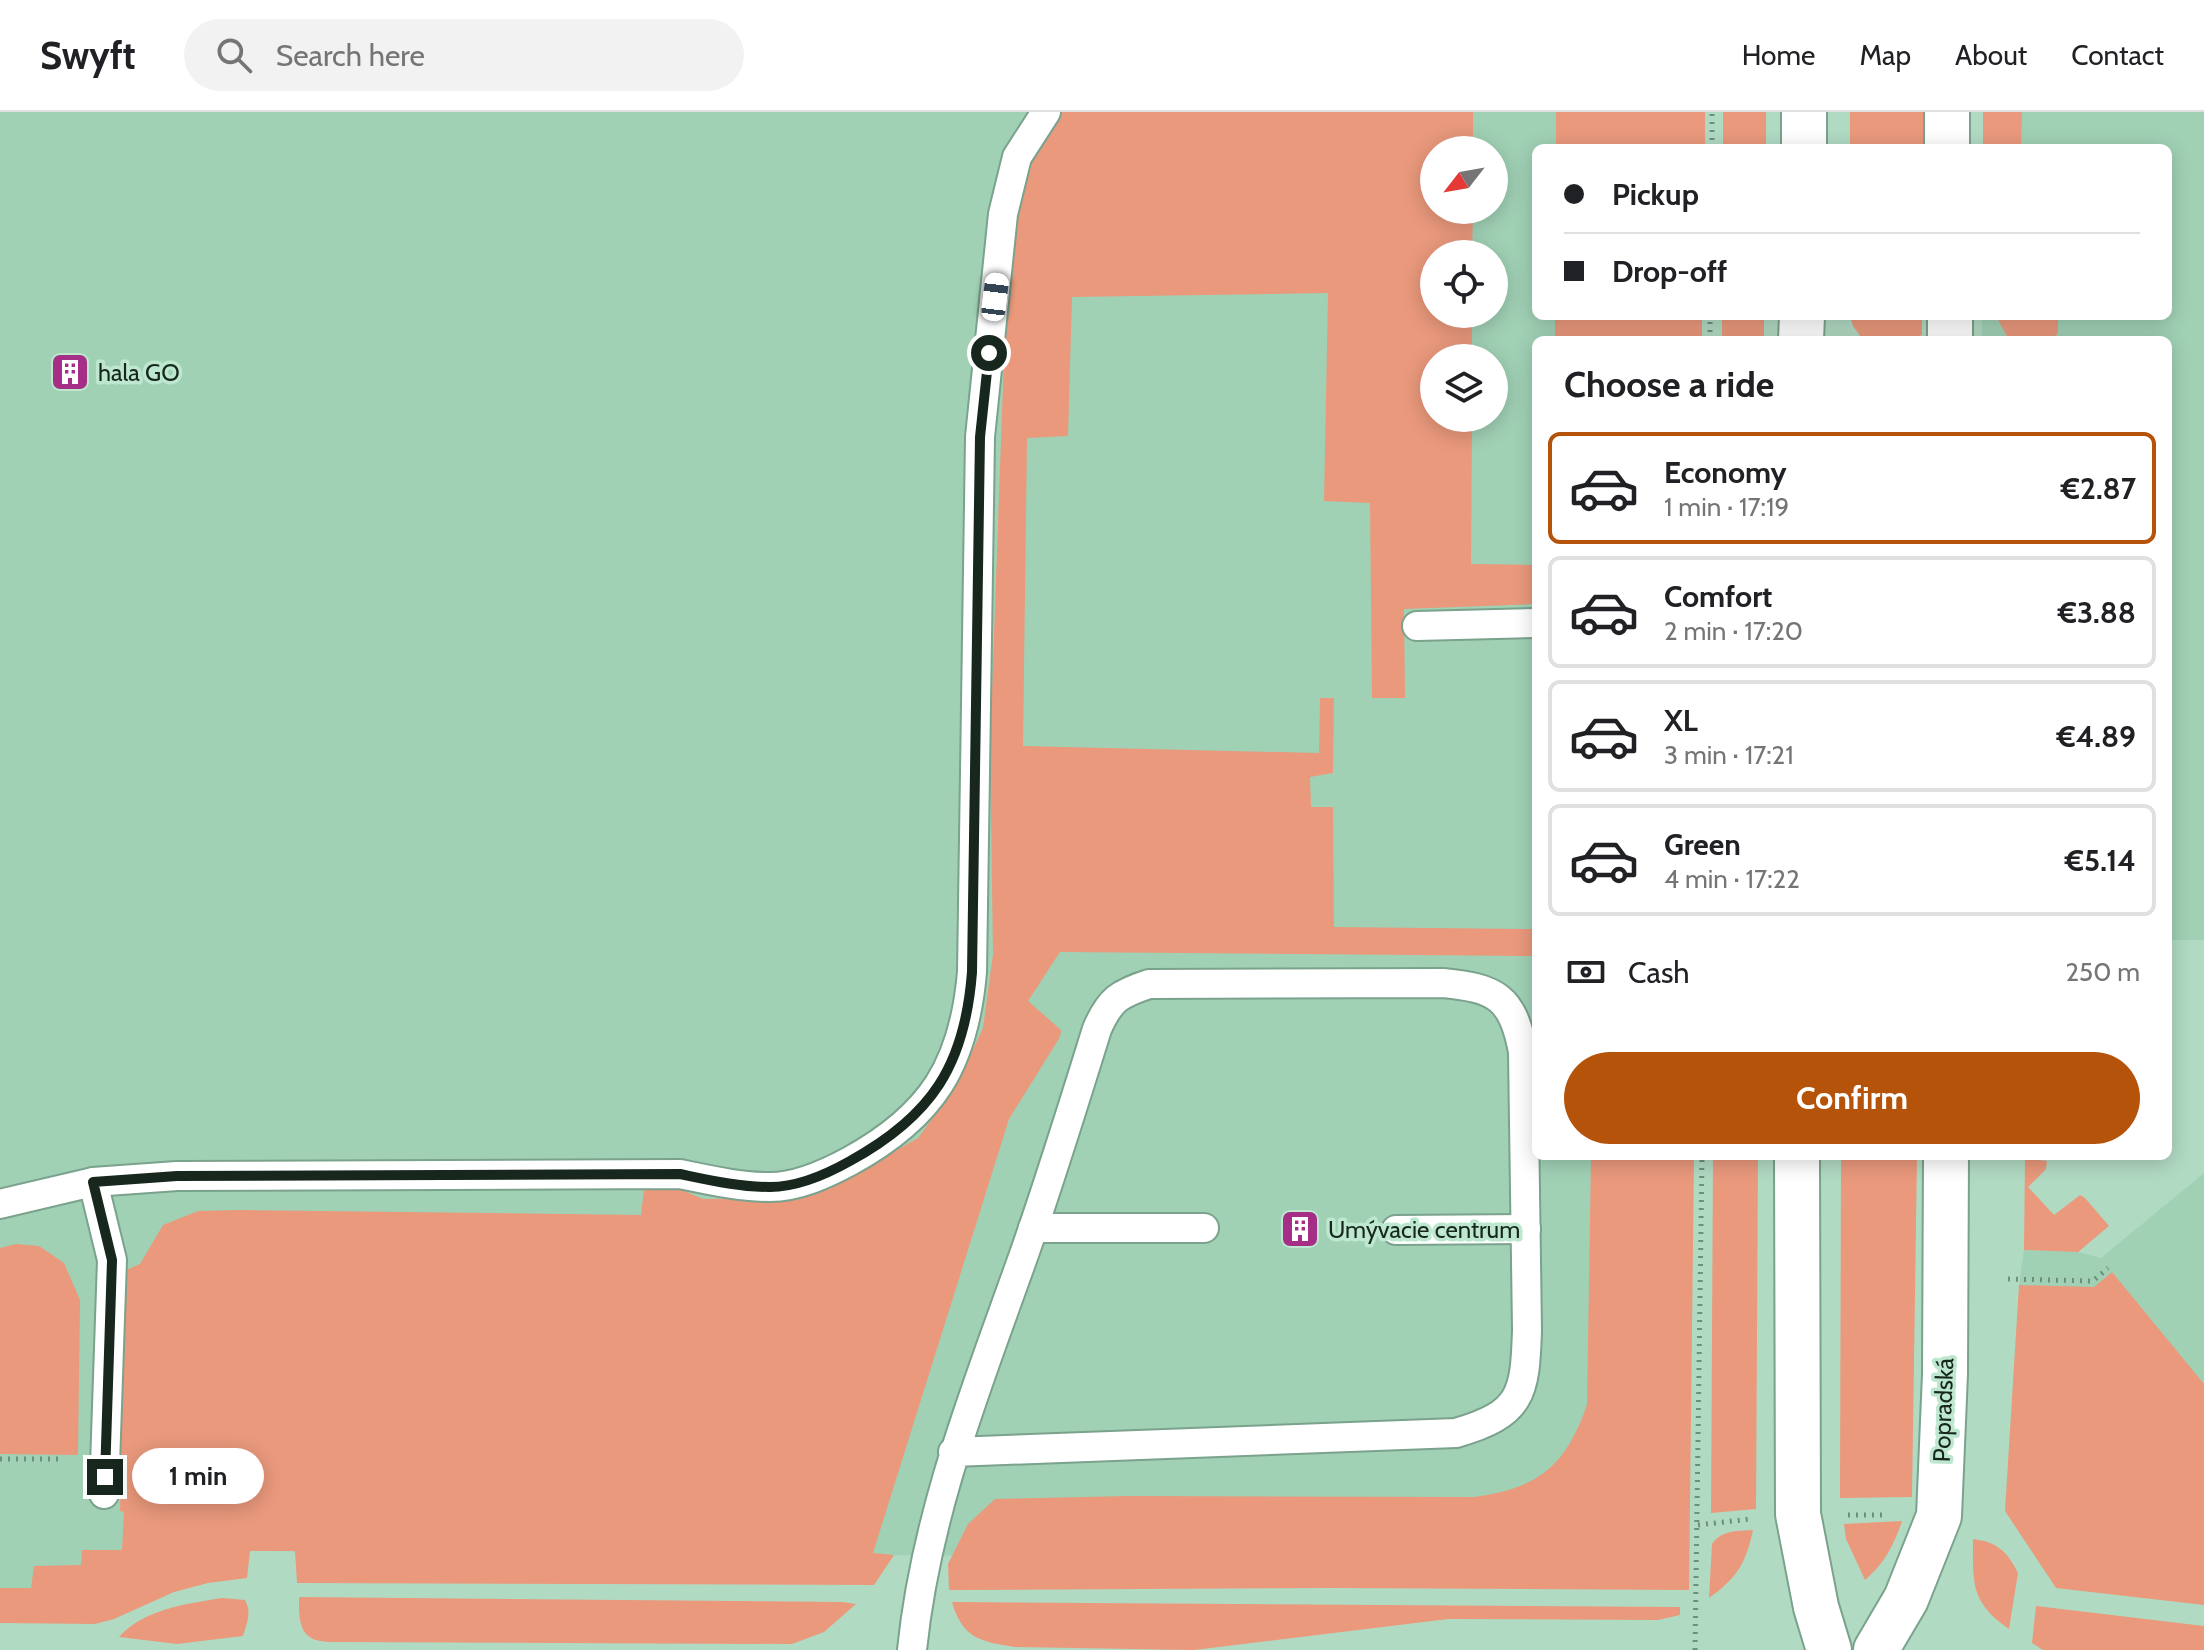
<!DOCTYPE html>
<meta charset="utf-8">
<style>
:root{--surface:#fff;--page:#f2f2f2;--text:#202124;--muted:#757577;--line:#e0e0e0;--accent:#b45309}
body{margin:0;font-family:Cabin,sans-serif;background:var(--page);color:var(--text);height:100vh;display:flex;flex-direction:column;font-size:30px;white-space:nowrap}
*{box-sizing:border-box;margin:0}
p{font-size:26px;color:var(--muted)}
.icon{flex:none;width:44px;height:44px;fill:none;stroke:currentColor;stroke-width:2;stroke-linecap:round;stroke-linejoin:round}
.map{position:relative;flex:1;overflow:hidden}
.drawer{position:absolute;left:1532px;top:224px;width:640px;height:824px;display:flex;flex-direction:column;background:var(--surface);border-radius:12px;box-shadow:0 4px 20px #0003}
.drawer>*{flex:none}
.hud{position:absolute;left:1532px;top:32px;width:640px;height:176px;border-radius:12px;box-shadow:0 4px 20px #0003;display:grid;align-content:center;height:176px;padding:0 32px;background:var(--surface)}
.needle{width:52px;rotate:239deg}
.buttons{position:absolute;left:1420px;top:24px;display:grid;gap:16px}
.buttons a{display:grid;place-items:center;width:88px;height:88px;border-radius:50%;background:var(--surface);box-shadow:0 4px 20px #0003;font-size:40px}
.end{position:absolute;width:36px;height:36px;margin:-18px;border:10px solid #17271e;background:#fff;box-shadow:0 0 0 4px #fff}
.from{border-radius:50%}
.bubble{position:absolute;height:56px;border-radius:28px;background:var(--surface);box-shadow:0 4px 20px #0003;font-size:26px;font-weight:700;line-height:56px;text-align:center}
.car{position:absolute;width:24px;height:48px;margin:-24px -12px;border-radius:10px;box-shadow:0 0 6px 2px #0007;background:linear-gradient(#fff 24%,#345 0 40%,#fff 0 76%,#345 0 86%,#fff 0)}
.hud b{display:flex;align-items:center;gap:28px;height:76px;font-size:30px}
.hud b+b{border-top:2px solid var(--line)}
.hud i{width:20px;height:20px;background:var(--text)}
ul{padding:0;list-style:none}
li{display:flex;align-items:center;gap:24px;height:112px;margin:0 16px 12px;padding:0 16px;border:4px solid var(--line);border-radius:12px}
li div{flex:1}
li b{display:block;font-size:30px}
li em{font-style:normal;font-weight:700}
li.current{border-color:var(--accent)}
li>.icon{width:72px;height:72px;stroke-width:1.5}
h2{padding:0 32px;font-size:36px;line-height:96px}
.pay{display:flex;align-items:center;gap:20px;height:88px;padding:0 32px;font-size:30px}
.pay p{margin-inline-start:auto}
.button{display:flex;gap:16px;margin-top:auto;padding:16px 32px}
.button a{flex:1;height:92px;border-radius:48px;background:var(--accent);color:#fff;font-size:32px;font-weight:700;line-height:92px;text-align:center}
header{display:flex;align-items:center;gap:48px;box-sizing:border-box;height:112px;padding:0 40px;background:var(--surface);border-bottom:2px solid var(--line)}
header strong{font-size:38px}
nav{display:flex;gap:44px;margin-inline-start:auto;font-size:28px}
.search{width:560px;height:72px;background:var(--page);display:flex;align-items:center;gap:20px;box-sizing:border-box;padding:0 28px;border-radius:44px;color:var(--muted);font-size:30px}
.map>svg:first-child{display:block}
</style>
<header>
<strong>Swyft</strong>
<div class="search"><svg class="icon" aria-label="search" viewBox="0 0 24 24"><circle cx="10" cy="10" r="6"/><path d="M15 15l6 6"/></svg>Search here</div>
<nav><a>Home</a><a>Map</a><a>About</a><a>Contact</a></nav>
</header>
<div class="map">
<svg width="2204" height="1538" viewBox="0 0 2204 1538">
<rect width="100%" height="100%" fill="#b1dac3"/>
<g fill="#a0d1b5" fill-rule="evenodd">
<path d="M0,0H1663V36H1536V204H1662V228H1536V1044H1655L1648,1448L82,1438V1453L31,1476H0ZM1434,38H1494V98H1434ZM1434,142H1494V202H1434ZM1434,246H1494V306H1434Z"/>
<path d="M1983,0H2204V828H2168V228H1982V204H2168V36H1983Z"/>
<path d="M2204,1061V1493L2019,1173L2024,1138L2078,1140L2101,1146Z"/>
</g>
<g fill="#ea997c">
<path d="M1056,0H1473V38H1434V98H1473L1472,142H1434V202H1472V246H1434V306H1472L1471,452L1536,453V492L1404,497L1405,586H1372L1370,391L1324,389L1328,181L1072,185L1068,324L1027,326L1023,634L1319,641L1320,586H1334L1333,661L1310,665L1311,695H1333L1334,815L1536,817V844L1060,840L1028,889L1061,918L1060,925L1009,1007L873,1441L894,1443L874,1473L297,1471L295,1439H250L247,1466L208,1471L174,1480L114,1507L95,1512L0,1511V1476H31L34,1454L81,1453L82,1438H122L124,1400L120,1399L124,1159L140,1152L163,1113L198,1099L238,1098L641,1103L644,1077L675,1075L703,1087L773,1086L845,1067L918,1026L954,977L983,916L993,842L990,635L1006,189L1015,97L1026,51Z"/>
<rect x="1556" y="0" width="149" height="36"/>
<rect x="1723" y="0" width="43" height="36"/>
<rect x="1850" y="0" width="73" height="36"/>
<path d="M1983,0H2022L2021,36H1983Z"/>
<rect x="1555" y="204" width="147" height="24"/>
<rect x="1722" y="204" width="42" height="24"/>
<path d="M1850,204H1922V222L1917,228H1863L1853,214Z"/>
<path d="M1996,204H2058V220L2054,228H2009Z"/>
<path d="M1591,1044H1694L1689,1478L1333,1476L949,1478L948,1452L968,1412L995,1387L1129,1384L1473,1385C1539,1376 1565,1355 1587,1293Z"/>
<path d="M1713,1044H1758L1756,1397L1711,1401Z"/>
<path d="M1841,1044H1917L1912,1385L1840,1386Z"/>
<path d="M2025,1046L2047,1049L2046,1057L2028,1075L2054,1103L2080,1083L2085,1086L2109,1114L2078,1140L2024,1138Z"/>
<path d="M16,1132L39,1134L64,1151L80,1188L78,1343L0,1342V1136Z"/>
<path d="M2112,1160L2204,1272V1493L2056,1476L2005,1399L2019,1173L2094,1175Z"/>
<path d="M1902,1409C1894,1433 1884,1452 1865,1468L1846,1427L1844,1412Z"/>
<path d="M1753,1418C1746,1451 1737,1466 1709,1486L1712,1432C1722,1418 1737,1419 1753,1418Z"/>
<path d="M1973,1427C1997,1430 2007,1439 2018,1461L2009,1517C1970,1490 1973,1471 1973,1427Z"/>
<path d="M299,1485L842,1490L856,1492L824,1520L792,1532L329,1530C299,1529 299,1511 299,1485Z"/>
<path d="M222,1486L245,1488C252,1500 247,1511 243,1524L177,1532L119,1525C144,1497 186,1492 222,1486Z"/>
<path d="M952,1490L1680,1495V1503L1658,1508L1448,1507L1194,1538L1015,1535C981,1530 962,1526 952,1490Z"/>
<path d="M2036,1494L2204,1514V1538H2043L2032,1531Z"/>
</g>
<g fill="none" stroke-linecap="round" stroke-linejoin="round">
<g stroke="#7aa28c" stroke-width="32">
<g id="lane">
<path d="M1417,514L1536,511"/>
<path d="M93,1070L112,1148L104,1382"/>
<path d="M0,1092L93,1070L177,1064L680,1062C709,1068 739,1075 770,1075C798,1075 826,1062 850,1049C932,1004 964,953 972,860L980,325L1003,102L1017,45L1046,0"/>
<path d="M1033,1116H1204"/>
<path d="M1396,1118L1526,1117"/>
<path d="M912,1538C926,1401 976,1277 1022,1148C1049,1072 1073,994 1097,917C1110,887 1119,882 1149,872L1443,871C1496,876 1513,885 1523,940L1527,1218C1525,1282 1522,1302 1456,1321L953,1340"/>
</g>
</g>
<g stroke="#7aa28c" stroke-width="48">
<g id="secondary">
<path d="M1947,0V36"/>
<path d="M1804,36V0"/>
<path d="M1950,204V228"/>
<path d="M1801,228L1802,204"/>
<path d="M1797,1044L1798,1402L1816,1495L1829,1538"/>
<path d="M1876,1538L1906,1487L1939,1404L1945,1262L1946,1044"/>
</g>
</g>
<g stroke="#6f8e7d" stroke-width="5" stroke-dasharray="2 6" stroke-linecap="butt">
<path d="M1712,36V0"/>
<path d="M1710,228V204"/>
<path d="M2008,1167L2093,1169L2108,1156"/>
<path d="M0,1347H64"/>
<path d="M1848,1403H1886"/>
<path d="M1698,1413L1750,1407"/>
<path d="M1695,1538L1702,1044"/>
</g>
<use href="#lane" stroke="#fff" stroke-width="28"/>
<use href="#secondary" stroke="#fff" stroke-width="44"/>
</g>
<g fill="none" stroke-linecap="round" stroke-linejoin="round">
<path stroke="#17271e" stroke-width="10" d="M105,1365L112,1148L93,1070L177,1064L680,1062C709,1068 739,1075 770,1075C798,1075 827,1062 850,1049C932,1004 965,953 972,860L980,325L989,241"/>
</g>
<defs>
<g id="building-square" transform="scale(2)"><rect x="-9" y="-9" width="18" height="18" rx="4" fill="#a52f87" stroke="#bde7cf"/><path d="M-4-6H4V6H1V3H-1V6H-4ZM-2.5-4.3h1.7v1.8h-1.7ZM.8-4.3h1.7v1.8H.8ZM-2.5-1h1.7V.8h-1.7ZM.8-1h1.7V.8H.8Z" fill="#fff"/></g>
</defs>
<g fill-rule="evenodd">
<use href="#building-square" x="70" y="260"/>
<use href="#building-square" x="1300" y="1117"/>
</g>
<g text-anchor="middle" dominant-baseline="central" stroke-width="7" stroke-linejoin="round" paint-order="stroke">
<g font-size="24" fill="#17271e" stroke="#bde7cf" text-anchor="start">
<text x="98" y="260">hala GO</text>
<text x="1328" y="1117">Umývacie centrum</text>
</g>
<g font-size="24" fill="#17271e" stroke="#bde7cf">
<text transform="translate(1943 1298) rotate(-88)">Popradská</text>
</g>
</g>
</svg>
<div class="buttons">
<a><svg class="needle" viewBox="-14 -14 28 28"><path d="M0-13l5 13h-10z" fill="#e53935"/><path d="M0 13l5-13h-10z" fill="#757577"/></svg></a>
<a><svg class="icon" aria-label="locate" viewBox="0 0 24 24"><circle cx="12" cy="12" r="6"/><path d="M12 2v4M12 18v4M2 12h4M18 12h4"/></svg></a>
<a><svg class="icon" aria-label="layers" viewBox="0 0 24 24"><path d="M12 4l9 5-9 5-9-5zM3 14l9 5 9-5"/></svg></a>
</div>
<i class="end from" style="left:989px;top:241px"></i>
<i class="end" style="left:105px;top:1365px"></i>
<div class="bubble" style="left:132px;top:1336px;width:132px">1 min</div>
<i class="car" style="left:995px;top:185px;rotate:7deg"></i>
<div class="hud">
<b><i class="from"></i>Pickup</b>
<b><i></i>Drop-off</b>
</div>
<section class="drawer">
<h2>Choose a ride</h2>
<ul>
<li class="current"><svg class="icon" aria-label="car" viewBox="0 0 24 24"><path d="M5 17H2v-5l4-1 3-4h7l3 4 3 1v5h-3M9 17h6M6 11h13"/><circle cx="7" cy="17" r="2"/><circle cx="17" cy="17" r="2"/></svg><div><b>Economy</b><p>1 min · 17:19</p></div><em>€2.87</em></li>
<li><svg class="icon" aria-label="car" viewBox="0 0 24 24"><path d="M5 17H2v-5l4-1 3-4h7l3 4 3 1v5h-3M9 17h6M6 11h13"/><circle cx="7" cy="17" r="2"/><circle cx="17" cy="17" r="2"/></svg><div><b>Comfort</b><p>2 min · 17:20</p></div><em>€3.88</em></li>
<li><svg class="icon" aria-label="car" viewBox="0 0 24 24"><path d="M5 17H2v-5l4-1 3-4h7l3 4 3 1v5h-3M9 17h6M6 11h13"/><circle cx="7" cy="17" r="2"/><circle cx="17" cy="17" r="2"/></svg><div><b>XL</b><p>3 min · 17:21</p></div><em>€4.89</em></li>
<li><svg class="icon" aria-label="car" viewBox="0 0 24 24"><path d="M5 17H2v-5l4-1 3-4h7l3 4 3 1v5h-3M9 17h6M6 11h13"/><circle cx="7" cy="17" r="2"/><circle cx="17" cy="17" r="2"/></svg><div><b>Green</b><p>4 min · 17:22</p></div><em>€5.14</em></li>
</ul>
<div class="pay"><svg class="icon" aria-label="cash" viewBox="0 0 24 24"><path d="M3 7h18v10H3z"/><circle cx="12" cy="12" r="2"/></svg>Cash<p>250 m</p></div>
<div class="button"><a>Confirm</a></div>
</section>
</div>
